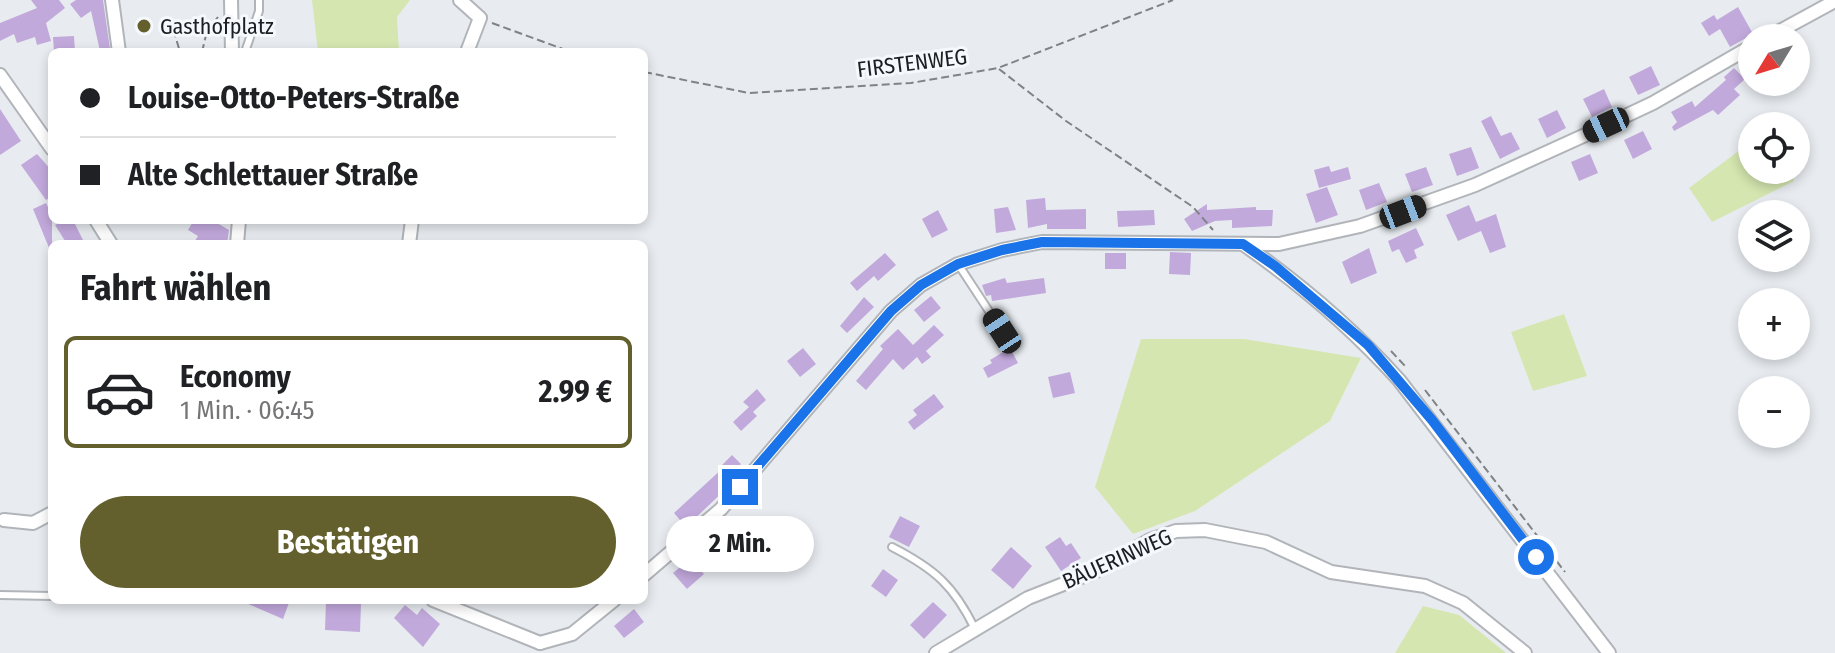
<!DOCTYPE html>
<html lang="de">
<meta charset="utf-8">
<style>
:root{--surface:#fff;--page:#f2f2f2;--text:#202124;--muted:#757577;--line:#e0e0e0;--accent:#63602d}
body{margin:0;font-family:"Fira Sans Condensed",sans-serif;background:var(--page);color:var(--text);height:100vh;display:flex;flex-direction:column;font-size:30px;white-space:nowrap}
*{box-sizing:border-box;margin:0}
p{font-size:26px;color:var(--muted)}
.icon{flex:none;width:44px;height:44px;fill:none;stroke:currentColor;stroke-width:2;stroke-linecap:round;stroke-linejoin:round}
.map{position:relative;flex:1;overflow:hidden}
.details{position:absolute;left:48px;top:240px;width:600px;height:364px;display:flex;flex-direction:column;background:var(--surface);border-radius:12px;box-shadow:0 4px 12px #0003}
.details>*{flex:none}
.hud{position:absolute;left:48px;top:48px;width:600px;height:176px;border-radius:12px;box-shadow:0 4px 12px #0003;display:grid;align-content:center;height:176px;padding:0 32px;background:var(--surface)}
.needle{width:52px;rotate:232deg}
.controls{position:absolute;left:1738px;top:24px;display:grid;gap:16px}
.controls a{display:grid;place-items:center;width:72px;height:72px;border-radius:50%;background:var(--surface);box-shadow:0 4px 12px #0003;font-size:40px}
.end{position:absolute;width:36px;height:36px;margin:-18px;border:10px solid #1a73e8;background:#fff;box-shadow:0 0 0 4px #fff}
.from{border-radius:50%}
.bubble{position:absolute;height:56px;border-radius:28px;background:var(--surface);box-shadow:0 4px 12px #0003;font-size:26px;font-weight:700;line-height:56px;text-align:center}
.car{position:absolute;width:24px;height:48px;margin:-24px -12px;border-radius:10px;box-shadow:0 0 6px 2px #0007;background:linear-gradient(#222 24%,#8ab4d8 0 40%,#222 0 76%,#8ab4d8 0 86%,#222 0)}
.hud b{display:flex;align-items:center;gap:28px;height:76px;font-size:30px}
.hud b+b{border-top:2px solid var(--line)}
.hud i{width:20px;height:20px;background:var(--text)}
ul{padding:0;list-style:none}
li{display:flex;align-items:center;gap:24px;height:112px;margin:0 16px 12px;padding:0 16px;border:4px solid transparent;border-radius:12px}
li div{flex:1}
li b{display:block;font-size:30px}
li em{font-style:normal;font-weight:700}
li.on{border-color:var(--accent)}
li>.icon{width:72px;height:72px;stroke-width:1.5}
h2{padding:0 32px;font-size:36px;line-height:96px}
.primary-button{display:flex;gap:16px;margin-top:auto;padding:16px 32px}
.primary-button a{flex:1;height:92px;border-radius:48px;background:var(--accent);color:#fff;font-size:32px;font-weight:700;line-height:92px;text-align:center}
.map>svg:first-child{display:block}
</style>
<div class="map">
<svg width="1835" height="653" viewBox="0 0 1835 653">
<rect width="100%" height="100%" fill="#e8ecf0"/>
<g fill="#d5e6b0">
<path d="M312,0H410L397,17L399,52H318Z"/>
<path d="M1752,141V170H1794V181L1712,222L1689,188Z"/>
<path d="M1564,314L1587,376L1533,391L1511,332Z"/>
<path d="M1141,339H1244L1361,358L1330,421L1195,511L1133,534L1095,487Z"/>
<path d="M1423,606L1459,615L1506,653H1395Z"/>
</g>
<g fill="#c2a9dc">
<path d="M31,0H59L65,8L46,23L51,41L37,45L35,37L17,43L14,34L0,41V23L37,8Z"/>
<path d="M76,0H103L110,49L100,51L91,11L81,18L70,4Z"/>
<path d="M1738,7L1753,34L1730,47L1720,29L1709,36L1701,23L1714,15L1717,20Z"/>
<path d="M74,36L75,52H54L53,37Z"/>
<path d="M1651,66L1660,85L1638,95L1629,77Z"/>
<path d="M1734,68L1745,79L1734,89L1740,95L1718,115L1713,110L1674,131L1672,127L1677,122L1671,112L1692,101L1695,107L1726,80L1724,77Z"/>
<path d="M1604,89L1612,107L1592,117L1583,99Z"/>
<path d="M0,109L21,141L0,155Z"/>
<path d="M1557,110L1566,128L1547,138L1538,119Z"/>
<path d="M1491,116L1501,136L1511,132L1520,149L1500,159L1481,121Z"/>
<path d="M1643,131L1652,149L1633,159L1624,140Z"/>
<path d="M1471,147L1479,168L1457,176L1449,154Z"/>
<path d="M37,154L52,171V196L46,200L21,165Z"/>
<path d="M1590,154L1598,173L1579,181L1571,162Z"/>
<path d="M1329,166L1331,172L1348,167L1351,179L1319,188L1314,170Z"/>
<path d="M1426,167L1433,185L1412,192L1405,174Z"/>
<path d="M1379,183L1387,202L1366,210L1359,190Z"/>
<path d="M1327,187L1338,215L1316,223L1306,194Z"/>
<path d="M1045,198L1046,210L1086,209V229H1047V224L1028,228L1026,200Z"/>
<path d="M46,203L52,216V255L33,209Z"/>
<path d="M1207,204V210L1256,207V210H1273L1272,226L1232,228V220L1215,221L1192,231L1184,219Z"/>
<path d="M1469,205L1476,222L1496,214L1506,247L1490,253L1481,231L1458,241L1446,215Z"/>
<path d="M1008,207L1016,230L996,233L994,209Z"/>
<path d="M938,210L948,230L932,238L922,219Z"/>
<path d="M1154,210L1155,225L1118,227L1117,211Z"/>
<path d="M65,220H73L85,244H67L55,225Z"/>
<path d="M194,220H212L229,230L227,244H193L198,236L188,230Z"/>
<path d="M1416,228L1424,245L1414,250L1417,258L1406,263L1399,249L1392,252L1388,241Z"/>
<path d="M1369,248L1377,273L1351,284L1342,262Z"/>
<path d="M1170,252L1191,253L1190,275L1169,274Z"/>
<path d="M885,253L896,265L878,281L874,276L857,291L850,283Z"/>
<rect x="1105" y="253" width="21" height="16"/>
<path d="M1005,278L1007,283L1044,278L1046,293L992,301L991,295L986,296L982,285Z"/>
<path d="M931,296L941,308L924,322L914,310Z"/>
<path d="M864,297L874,307L847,333L840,326Z"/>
<path d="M934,325L944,335L926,351L931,357L922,364L917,357L903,370L893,359L866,390L856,381L883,349L880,346L898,329L913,345Z"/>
<path d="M803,348L816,364L800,377L787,361Z"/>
<path d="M1010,348L1018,363L988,378L983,368L992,363L990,360Z"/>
<path d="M1070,372L1075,393L1053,398L1048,377Z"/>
<path d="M757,389L766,400L753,412L757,416L741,431L733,422L749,407L743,402Z"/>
<path d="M934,394L944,407L914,430L908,422L917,415L913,410Z"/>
<path d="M732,455L741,464L724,482L729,486L686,527L674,513L724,467L722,465Z"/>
<path d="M900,516L920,526L909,547L889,537Z"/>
<path d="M732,523L743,533L728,550L717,539Z"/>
<path d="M1060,537L1066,546L1071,543L1081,558L1061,571L1045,547Z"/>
<path d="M1011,547L1032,566L1013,589L991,570Z"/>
<path d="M690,559L704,574L687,589L673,573Z"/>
<path d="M883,569L898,580L886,597L871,586Z"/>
<path d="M239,600H290L283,619Z"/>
<path d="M326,602L361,604L360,632L325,630Z"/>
<path d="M933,602L947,615L924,639L910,625Z"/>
<path d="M405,605L417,615L422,608L440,624L423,647L394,618Z"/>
<path d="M634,609L644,622L624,638L614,626Z"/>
</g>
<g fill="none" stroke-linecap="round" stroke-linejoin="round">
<g stroke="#b1b5b9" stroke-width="10">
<g id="lane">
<path d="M245,52L259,11V0"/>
<path d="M958,264L1002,331"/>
<path d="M892,547C935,569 954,586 975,629"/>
<path d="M0,595L52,596"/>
</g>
</g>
<g stroke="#b1b5b9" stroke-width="16">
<g id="street">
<path d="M112,0L119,52"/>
<path d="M231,0L232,52"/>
<path d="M460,0L480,18L467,52"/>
<path d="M1767,38L1835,1"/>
<path d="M0,75L52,149"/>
<path d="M96,220L111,244"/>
<path d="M237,244L239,220"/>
<path d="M409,244L412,220"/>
<path d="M1243,244C1299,283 1353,329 1399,380L1609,653"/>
<path d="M4,520L33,523L52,513"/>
<path d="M644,575L721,509L891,311L921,285L958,264L1002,250L1042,242L1279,244L1360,226L1475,185L1583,136L1653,103L1752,46"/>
<path d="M433,600L540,643"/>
<path d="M540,643L572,634L614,600"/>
<path d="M936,653L1028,598L1094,572L1150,540L1176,531L1205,530L1266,542L1331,572L1425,586L1463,603L1525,653"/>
</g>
</g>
<g stroke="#808385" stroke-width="2" stroke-dasharray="8 4" stroke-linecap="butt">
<path d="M170,18L180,52"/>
<path d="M492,23L571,52"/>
<path d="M202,52L207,31L218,17"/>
<path d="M999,69L1066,121L1193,207L1213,230"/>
<path d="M644,72L749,93L911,83L998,68L1173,0"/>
<path d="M1391,351L1406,367"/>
<path d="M1425,390L1565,572"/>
</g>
<use href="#lane" stroke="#fff" stroke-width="6"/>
<use href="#street" stroke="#fff" stroke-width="12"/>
</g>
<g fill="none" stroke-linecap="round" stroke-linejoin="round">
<path stroke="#1a73e8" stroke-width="10" d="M740,487L891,311L921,285L958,264L1002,250L1042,242L1243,244L1275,266L1368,345L1432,420L1536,557"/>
</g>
<circle fill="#63602d" stroke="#f5f9fd" stroke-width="3" cx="144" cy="26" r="8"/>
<g text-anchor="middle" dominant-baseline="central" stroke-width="6" stroke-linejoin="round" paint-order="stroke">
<g font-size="22" fill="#1d1e20" stroke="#f5f9fd" text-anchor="start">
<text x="160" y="26">Gasthofplatz</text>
</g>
<g font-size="22" fill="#1d1e20" stroke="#f5f9fd">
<text transform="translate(912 63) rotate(-7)">FIRSTENWEG</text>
<text transform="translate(1117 559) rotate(-24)">BÄUERINWEG</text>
</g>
</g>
</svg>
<div class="controls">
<a><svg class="needle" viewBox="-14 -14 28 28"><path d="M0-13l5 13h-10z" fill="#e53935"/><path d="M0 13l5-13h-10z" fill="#757577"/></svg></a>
<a><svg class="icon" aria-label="locate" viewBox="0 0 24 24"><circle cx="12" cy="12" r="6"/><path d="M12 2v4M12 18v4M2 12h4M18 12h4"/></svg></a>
<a><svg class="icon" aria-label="layers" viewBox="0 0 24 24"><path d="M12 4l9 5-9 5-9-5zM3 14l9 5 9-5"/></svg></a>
<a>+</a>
<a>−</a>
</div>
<i class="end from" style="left:1536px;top:557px"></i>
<i class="end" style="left:740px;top:487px"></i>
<div class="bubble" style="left:666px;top:516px;width:148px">2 Min.</div>
<i class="car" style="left:1606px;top:125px;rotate:245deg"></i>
<i class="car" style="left:1403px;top:212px;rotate:69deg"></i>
<i class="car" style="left:1002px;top:331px;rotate:327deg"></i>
<div class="hud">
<b><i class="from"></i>Louise-Otto-Peters-Straße</b>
<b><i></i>Alte Schlettauer Straße</b>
</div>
<section class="details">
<h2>Fahrt wählen</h2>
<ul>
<li class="on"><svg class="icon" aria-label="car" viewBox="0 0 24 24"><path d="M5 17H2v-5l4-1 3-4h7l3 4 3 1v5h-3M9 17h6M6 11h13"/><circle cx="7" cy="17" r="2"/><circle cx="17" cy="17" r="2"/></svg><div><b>Economy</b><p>1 Min. · 06:45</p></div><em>2.99 €</em></li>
</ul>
<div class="primary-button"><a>Bestätigen</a></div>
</section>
</div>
